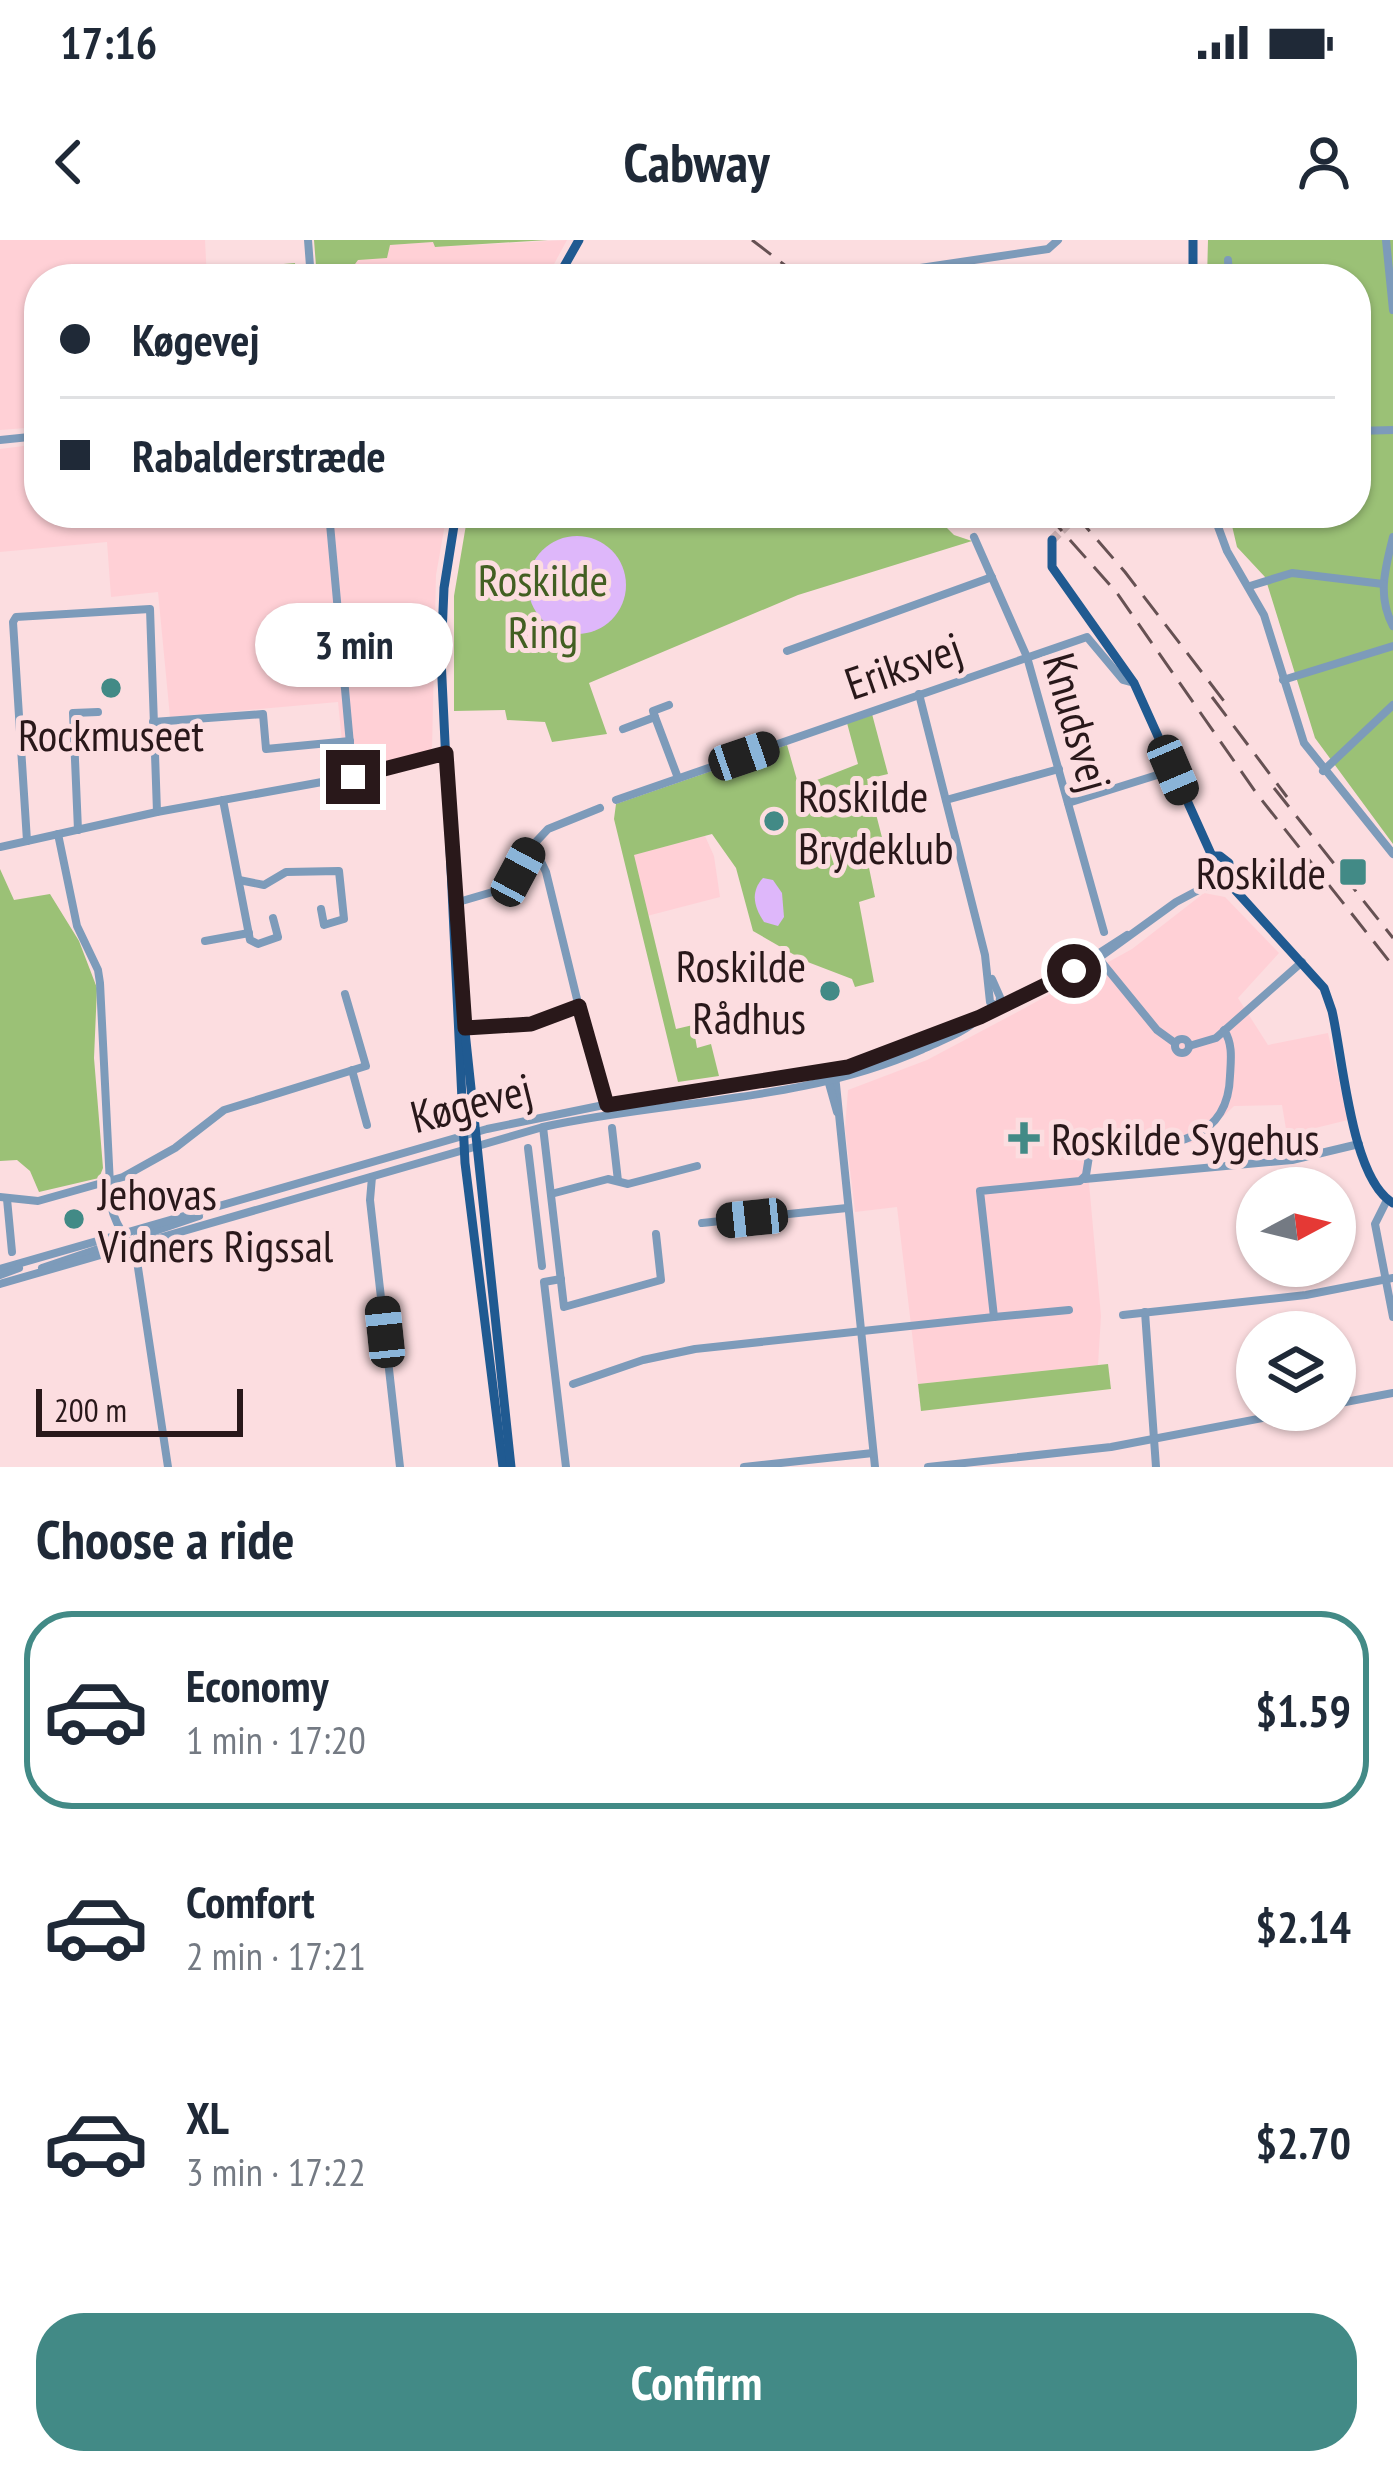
<!DOCTYPE html>
<meta charset="utf-8">
<style>
:root{--surface:#fff;--page:#f6f6f7;--text:#1f2937;--muted:#747a83;--line:#e0e1e3;--accent:#428a86}
body{margin:0;font-family:"PT Sans Narrow",sans-serif;background:var(--page);color:var(--text);height:100vh;display:flex;flex-direction:column;font-size:45px;white-space:nowrap}
*{box-sizing:border-box;margin:0}
p{font-size:39px;color:var(--muted)}
.icon{flex:none;width:66px;height:66px;fill:none;stroke:currentColor;stroke-width:2;stroke-linecap:round;stroke-linejoin:round}
.map{position:relative;height:1227px;overflow:hidden}
.sheet{display:flex;flex-direction:column;background:var(--surface);flex:1}
.sheet>*{flex:none}
.top-card{position:absolute;left:24px;top:24px;width:1347px;height:264px;border-radius:48px;box-shadow:0 3px 9px #0004;display:grid;align-content:center;height:264px;padding:0 36px;background:var(--surface)}
.needle{width:78px;rotate:83deg}
.buttons{position:absolute;left:1236px;top:927px;display:grid;gap:24px}
.buttons a{display:grid;place-items:center;width:120px;height:120px;border-radius:50%;background:var(--surface);box-shadow:0 3px 9px #0004;font-size:60px}
.scale{position:absolute;left:36px;bottom:30px;width:207px;box-sizing:border-box;padding-left:12px;border:6px solid #29181a;border-top:0;font-size:33px;line-height:42px;white-space:nowrap;color:#29181a;-webkit-text-stroke:9px #fcdde0;paint-order:stroke}
.end{position:absolute;width:54px;height:54px;margin:-27px;border:15px solid #29181a;background:#fff;box-shadow:0 0 0 6px #fff}
.from{border-radius:50%}
.bubble{position:absolute;height:84px;border-radius:42px;background:var(--surface);box-shadow:0 3px 9px #0004;font-size:39px;font-weight:800;line-height:84px;text-align:center}
.car{position:absolute;width:36px;height:72px;margin:-36px -18px;border-radius:15px;box-shadow:0 0 9px 3px #0007;background:linear-gradient(#222 24%,#8ab4d8 0 40%,#222 0 76%,#8ab4d8 0 86%,#222 0)}
.top-card b{display:flex;align-items:center;gap:42px;height:114px;font-size:45px}
.top-card b+b{border-top:3px solid var(--line)}
.top-card i{width:30px;height:30px;background:var(--text)}
ul{padding:0;list-style:none}
li{display:flex;align-items:center;gap:36px;height:198px;margin:0 24px 18px;padding:0 12px;border:6px solid transparent;border-radius:48px}
li div{flex:1}
li b{display:block;font-size:45px}
li em{font-style:normal;font-weight:800}
li.selected{border-color:var(--accent)}
li>.icon{width:108px;height:108px;stroke-width:1.5}
h2{padding:0 36px;font-size:54px;line-height:144px}
.cta{display:flex;gap:24px;margin-top:auto;padding:24px 36px}
.cta a{flex:1;height:138px;border-radius:48px;background:var(--accent);color:#fff;font-size:48px;font-weight:800;line-height:138px;text-align:center}
.status{display:flex;justify-content:space-between;align-items:center;height:84px;padding:0 60px;background:var(--surface);direction:ltr}
.status svg{height:33px;fill:currentColor}
header{display:flex;justify-content:space-between;align-items:center;height:156px;padding:0 36px;background:var(--surface);font-size:54px;font-weight:800}
.map>svg:first-child{display:block}
</style>
<div class="status"><b>17:16</b><svg viewBox="0 0 49 12"><path d="M0 12V9h3v3zM5 12V6h3v6zM10 12V3h3v9zM15 12V0h3v12zM26 1h20v11H26zM47 4h2v5h-2z"/></svg></div>
<header><svg class="icon" aria-label="back" viewBox="0 0 24 24"><path d="M15 5l-7 7 7 7"/></svg>Cabway<svg class="icon" aria-label="person" viewBox="0 0 24 24"><circle cx="12" cy="8" r="4"/><path d="M4 21q1-7 8-7t8 7"/></svg></header>
<div class="map">
<svg width="1393" height="1227" viewBox="0 0 1393 1227">
<rect width="100%" height="100%" fill="#fcdde0"/>
<g fill="#ffd0d6">
<path d="M0,0H205L207,39H39V187L0,190Z"/>
<path d="M567,0L546,39H344L357,20L389,5L434,2L436,7Z"/>
<path d="M39,204V273H447L436,335L432,509L392,523L345,531L338,462L170,477L158,352L111,357L107,302L0,312V209Z"/>
<path d="M705,596L714,616L720,657L647,676L633,615Z"/>
<path d="M1204,653L1225,657L1279,713L1238,758L1268,805L1328,793L1348,880L1287,895L1282,865L1234,866L1197,902L1096,913L1087,921L1101,1076L1098,1125L918,1144L897,967L855,972L845,888L848,850L927,820L1023,769L1132,709Z"/>
</g>
<g fill="#9bc176">
<path d="M314,0H548L435,7L433,2L390,5L387,18L358,20L344,39H317Z"/>
<path d="M1208,0H1393V604L1315,498L1265,337L1237,307L1229,273H1356V39H1207Z"/>
<path d="M295,23L296,39H212L211,30Z"/>
<path d="M468,273H932L954,295L972,301L798,355L589,443L607,494L552,502L545,482L507,480L505,470L454,471V356Z"/>
<path d="M872,474L888,534L867,539L886,613L867,618L875,657L859,662L874,742L855,747L852,739L805,721L753,691L736,628L712,594L634,615L676,789L693,785L697,808L711,804L719,836L678,842L614,579L616,564L787,505L799,547L858,524L847,483Z"/>
<path d="M0,629L14,660L50,654L79,701L97,748L94,818L103,928L99,938L39,952L30,931L17,920L0,921Z"/>
<path d="M1108,1124L1111,1149L921,1171L918,1144Z"/>
</g>
<g fill="#deb7fa">
<circle cx="577" cy="345" r="49"/>
<path d="M763,638L773,640L782,653L784,677L778,686L764,682C754,667 750,652 763,638Z"/>
</g>
<g fill="none" stroke-linecap="round" stroke-linejoin="round">
<path stroke="#d2b6b8" stroke-width="9" stroke-dasharray="9 4.5" stroke-linecap="butt" d="M1052,300L1079,273"/>
<g stroke="#7d9bba" stroke-width="8">
<path d="M308,0L311,39"/>
<path d="M1386,0L1393,70"/>
<path d="M1228,20L1229,39"/>
<path d="M900,31L1048,9L1058,0"/>
<path d="M1356,191L1393,190"/>
<path d="M0,200L39,196"/>
<path d="M329,273L353,537"/>
<path d="M1213,273L1227,311L1264,375L1304,503L1393,614"/>
<path d="M974,297L1027,417L1104,692"/>
<path d="M1393,297C1385,329 1377,356 1393,386"/>
<path d="M1250,346L1292,333L1383,344"/>
<path d="M787,411L992,337"/>
<path d="M1283,440L1393,406"/>
<path d="M919,454L985,715L990,762L999,768"/>
<path d="M655,477L653,471L669,465"/>
<path d="M153,482L263,474L266,509L350,501"/>
<path d="M623,489L655,477L678,538"/>
<path d="M1323,531L1393,465"/>
<path d="M223,560L250,700L258,704L278,697L273,678"/>
<path d="M616,560L1087,397L1123,440L1134,443"/>
<path d="M946,560L1059,529"/>
<path d="M1068,563L1173,530"/>
<path d="M78,590L73,473L98,472"/>
<path d="M58,594L77,686L98,730L100,743L111,965C116,991 131,998 137,1021L168,1227"/>
<path d="M27,601L13,382L16,377L150,369L157,572"/>
<path d="M533,605L546,632L586,796L607,867"/>
<path d="M0,607L157,572L377,532L445,513"/>
<path d="M239,640L264,645L286,632L339,631L344,679L324,685L321,669"/>
<path d="M455,663L496,651L518,631L533,605L548,589L600,568"/>
<path d="M205,701L249,693"/>
<path d="M1095,714L1157,790L1175,803"/>
<path d="M1079,726L1127,695"/>
<path d="M992,739L1000,757L999,768"/>
<path d="M460,789L531,784L579,766"/>
<circle cx="1182" cy="806" r="7"/>
<path d="M1189,806L1216,798L1302,722"/>
<path d="M352,830L367,885"/>
<path d="M835,835L875,1227"/>
<path d="M828,840L837,872"/>
<path d="M543,887L564,1067L661,1040L656,994"/>
<path d="M612,888L618,941"/>
<path d="M528,908L542,1026"/>
<path d="M372,937L370,960L400,1227"/>
<path d="M1085,939L1292,920L1359,904"/>
<path d="M551,954L608,939L628,944L697,926"/>
<path d="M0,957L38,961L123,937L175,908L224,870L366,826L345,754"/>
<path d="M7,959L12,1012"/>
<path d="M1387,960L1375,984L1393,1077"/>
<path d="M702,983L847,968"/>
<path d="M132,1005L137,997L199,976"/>
<path d="M42,1028L116,1003L120,996"/>
<path d="M0,1029L487,889L599,866L795,838L889,814L980,777L1089,725L1176,662L1210,644"/>
<path d="M0,1035L19,1028"/>
<path d="M561,1039L544,1042L566,1227"/>
<path d="M0,1044L543,887C670,859 802,863 923,809C942,800 964,793 979,778"/>
<path d="M1145,1072L1156,1227"/>
<path d="M1123,1075L1306,1055L1393,1038"/>
<path d="M994,1077L1069,1070"/>
<path d="M573,1144L643,1120L695,1109L994,1077L980,951L1080,941L1086,935L1090,910C1147,904 1228,915 1230,836C1231,819 1233,804 1224,790"/>
<path d="M1335,1164L1393,1153"/>
<path d="M744,1227L873,1213"/>
<path d="M928,1227L1111,1207L1305,1170"/>
</g>
<g stroke="#205a91" stroke-width="9">
<path d="M557,39L579,0"/>
<path d="M1193,39V0"/>
<path d="M456,273L444,348L441,418L465,923L503,1227"/>
<path d="M1052,300V327L1134,443L1212,616"/>
<path d="M1212,616L1202,625L1203,639L1216,646L1227,641"/>
<path d="M1212,616H1220L1229,623L1227,641"/>
<path d="M1227,641L1324,748L1332,771C1343,818 1351,939 1393,963"/>
<path d="M464,782L511,1227"/>
</g>
<g stroke="#665153" stroke-width="3" stroke-dasharray="24 12" stroke-linecap="butt">
<path d="M752,0L803,39"/>
<path d="M1046,273L1117,353L1257,554L1393,726"/>
<path d="M1074,273L1125,332L1227,465"/>
<path d="M1212,457L1287,557"/>
<path d="M1274,548L1393,698"/>
</g>
</g>
<g fill="none" stroke-linecap="round" stroke-linejoin="round">
<path stroke="#29181a" stroke-width="15" d="M353,537L446,513L465,788L531,784L579,766L607,865L848,827L980,777L1074,731"/>
</g>
<g fill="#428a86" stroke="#fcdde0" stroke-width="4.5">
<circle cx="111" cy="448" r="12"/>
<circle cx="774" cy="581" r="12"/>
<rect x="1338" y="617" width="30" height="30" rx="6"/>
<circle cx="830" cy="751" r="12"/>
<path d="M1018 880h12v12h12v12h-12v12h-12v-12h-12v-12h12z"/>
<circle cx="74" cy="979" r="12"/>
</g>
<g text-anchor="middle" dominant-baseline="central" stroke-width="10" stroke-linejoin="round" paint-order="stroke">
<g font-size="45" fill="#425f22" stroke="#fcdde0">
<text x="543" y="339">Roskilde<tspan x="543" dy="52">Ring</tspan></text>
</g>
<g font-size="45" fill="#29181a" stroke="#fcdde0">
<text transform="translate(903 425) rotate(-19)">Eriksvej</text>
<text transform="translate(1078 482) rotate(74)">Knudsvej</text>
<text transform="translate(471 862) rotate(-14)">Køgevej</text>
</g>
<g font-size="45" fill="#29181a" stroke="#fcdde0" text-anchor="start">
<text x="111" y="494" text-anchor="middle">Rockmuseet</text>
<text x="798" y="555">Roskilde<tspan x="798" dy="52">Brydeklub</tspan></text>
<text x="1326" y="632" text-anchor="end">Roskilde</text>
<text x="806" y="725" text-anchor="end">Roskilde<tspan x="806" dy="52">Rådhus</tspan></text>
<text x="1051" y="898">Roskilde Sygehus</text>
<text x="98" y="953">Jehovas<tspan x="98" dy="52">Vidners Rigssal</tspan></text>
</g>
</g>
</svg>
<div class="buttons">
<a><svg class="needle" viewBox="-14 -14 28 28"><path d="M0-13l5 13h-10z" fill="#e53935"/><path d="M0 13l5-13h-10z" fill="#747a83"/></svg></a>
<a><svg class="icon" aria-label="layers" viewBox="0 0 24 24"><path d="M12 4l9 5-9 5-9-5zM3 14l9 5 9-5"/></svg></a>
</div>
<div class="scale">200 m</div>
<i class="end from" style="left:1074px;top:731px"></i>
<i class="end" style="left:353px;top:537px"></i>
<div class="bubble" style="left:255px;top:363px;width:198px">3 min</div>
<i class="car" style="left:744px;top:516px;rotate:71deg"></i>
<i class="car" style="left:1173px;top:530px;rotate:157deg"></i>
<i class="car" style="left:518px;top:632px;rotate:28deg"></i>
<i class="car" style="left:752px;top:978px;rotate:264deg"></i>
<i class="car" style="left:385px;top:1092px;rotate:354deg"></i>
<div class="top-card">
<b><i class="from"></i>Køgevej</b>
<b><i></i>Rabalderstræde</b>
</div>
</div>
<section class="sheet">
<h2>Choose a ride</h2>
<ul>
<li class="selected"><svg class="icon" aria-label="car" viewBox="0 0 24 24"><path d="M5 17H2v-5l4-1 3-4h7l3 4 3 1v5h-3M9 17h6M6 11h13"/><circle cx="7" cy="17" r="2"/><circle cx="17" cy="17" r="2"/></svg><div><b>Economy</b><p>1 min · 17:20</p></div><em>$1.59</em></li>
<li><svg class="icon" aria-label="car" viewBox="0 0 24 24"><path d="M5 17H2v-5l4-1 3-4h7l3 4 3 1v5h-3M9 17h6M6 11h13"/><circle cx="7" cy="17" r="2"/><circle cx="17" cy="17" r="2"/></svg><div><b>Comfort</b><p>2 min · 17:21</p></div><em>$2.14</em></li>
<li><svg class="icon" aria-label="car" viewBox="0 0 24 24"><path d="M5 17H2v-5l4-1 3-4h7l3 4 3 1v5h-3M9 17h6M6 11h13"/><circle cx="7" cy="17" r="2"/><circle cx="17" cy="17" r="2"/></svg><div><b>XL</b><p>3 min · 17:22</p></div><em>$2.70</em></li>
</ul>
<div class="cta"><a>Confirm</a></div>
</section>
